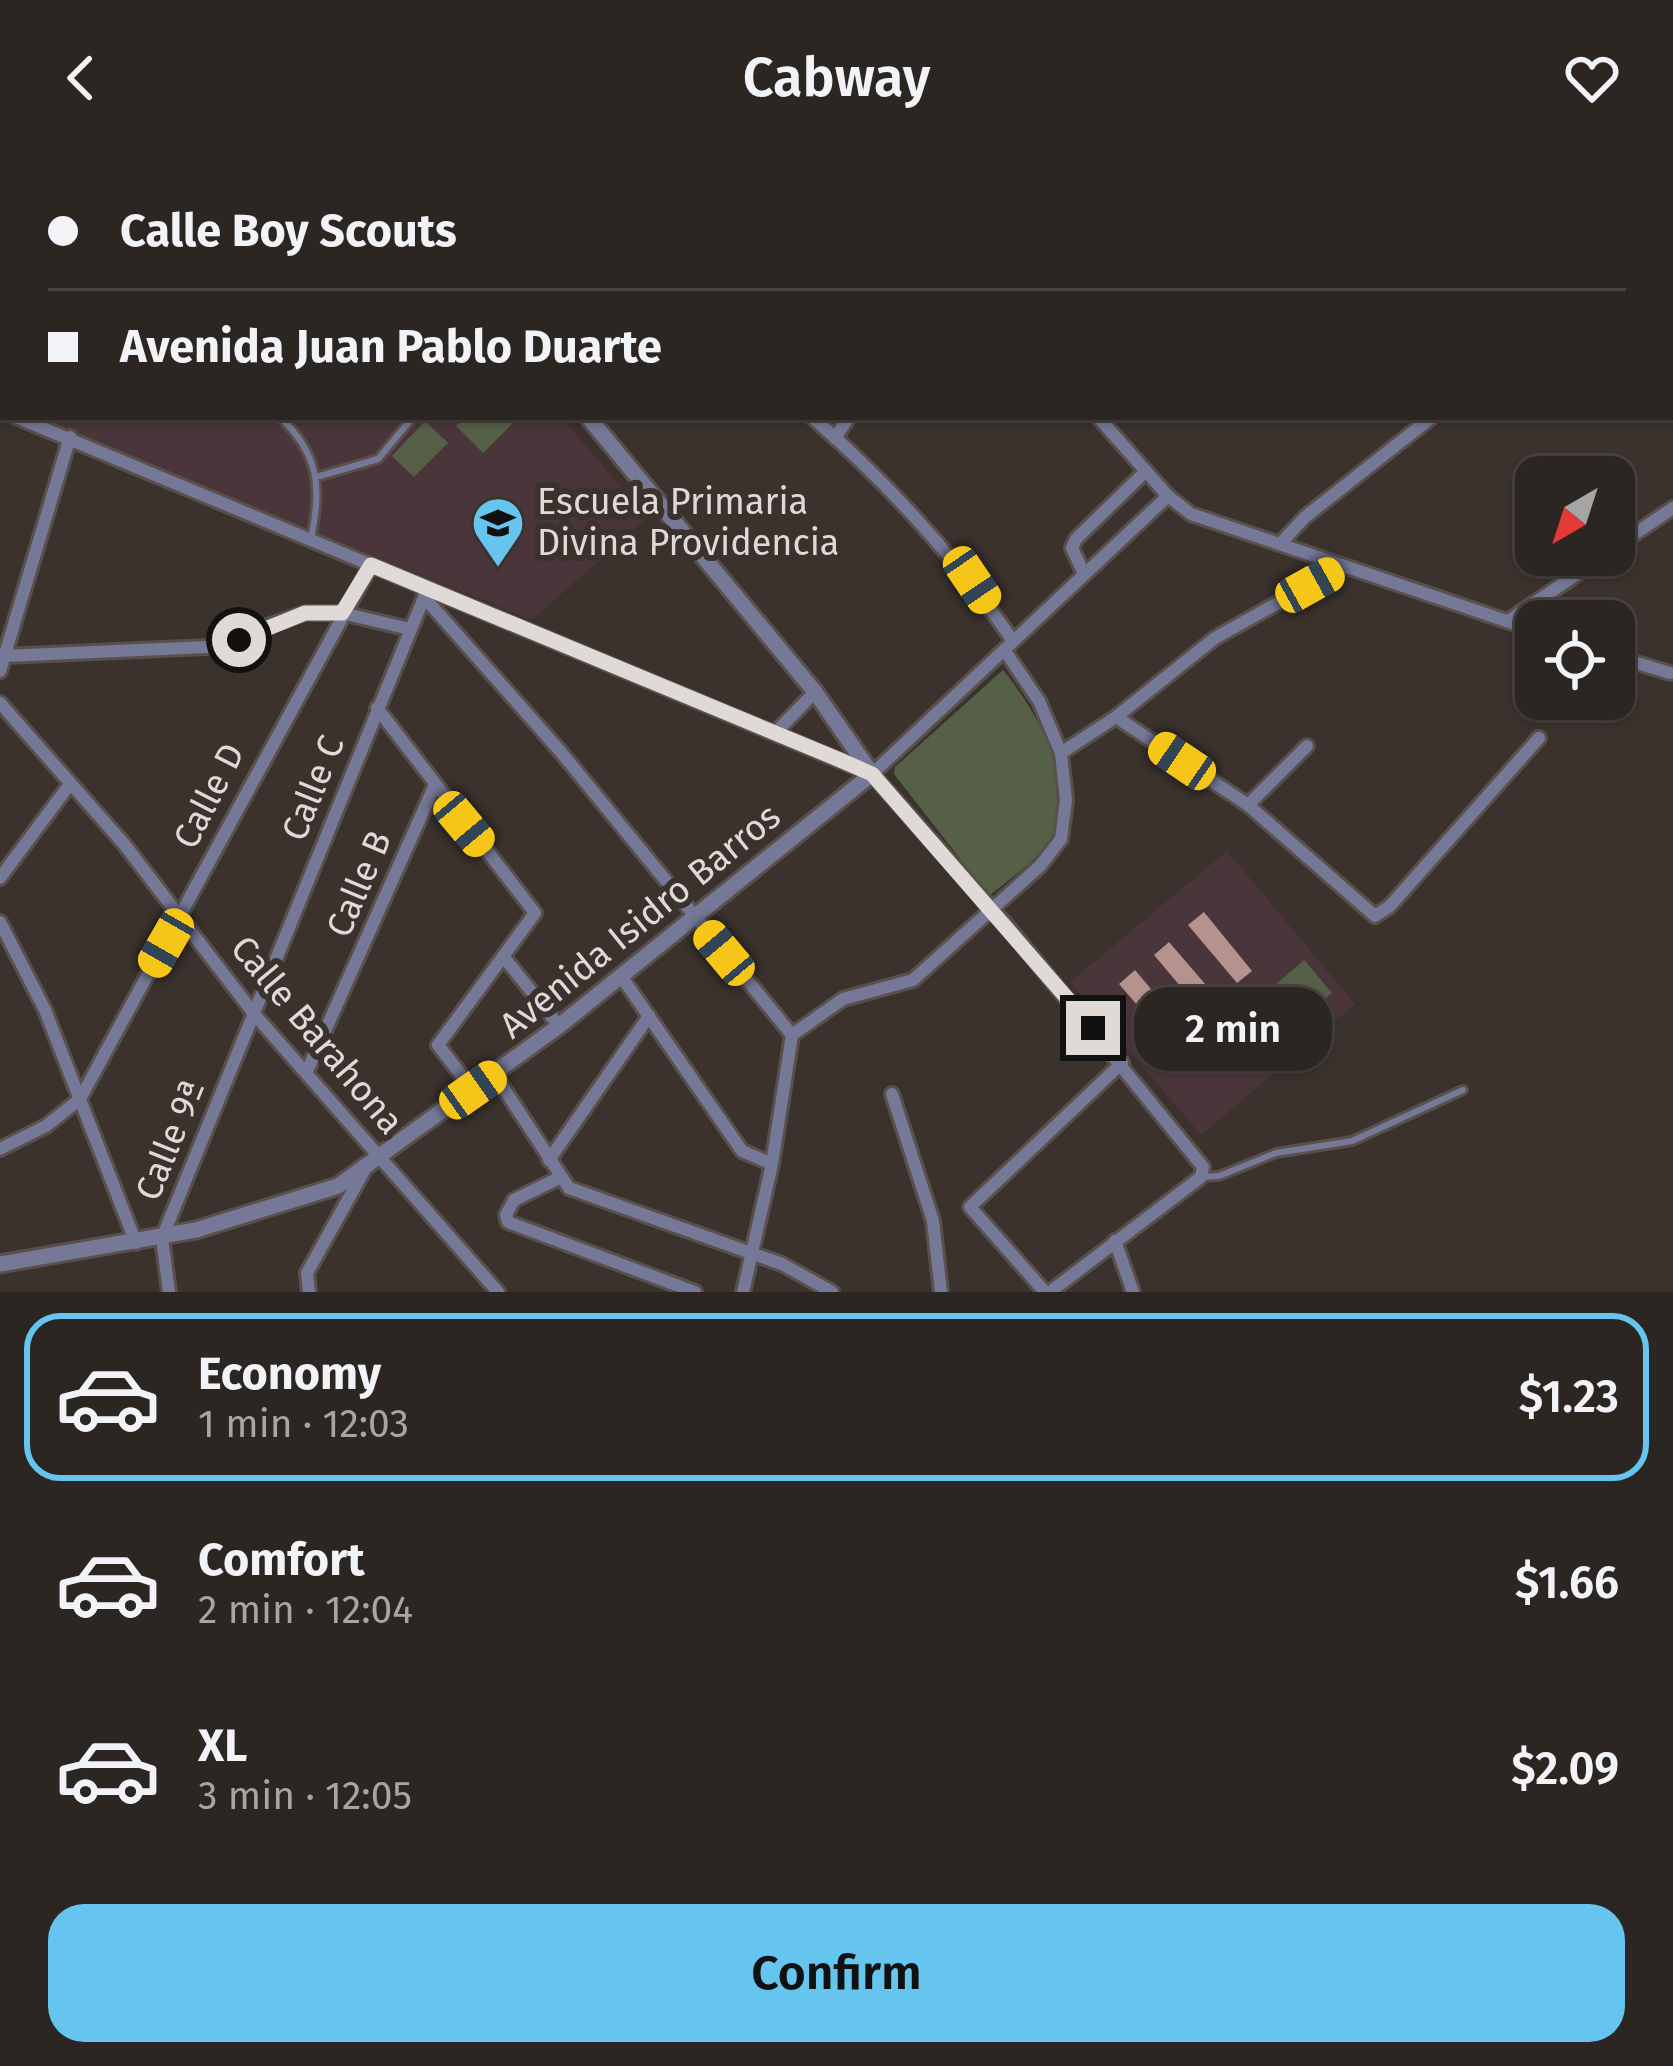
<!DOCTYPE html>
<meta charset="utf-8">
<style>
:root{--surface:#2c2622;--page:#38322f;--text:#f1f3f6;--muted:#a6a5a5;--line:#484340;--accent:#65c5ee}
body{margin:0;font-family:"Fira Sans",sans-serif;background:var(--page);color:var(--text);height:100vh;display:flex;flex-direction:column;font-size:45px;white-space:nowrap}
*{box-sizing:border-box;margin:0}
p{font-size:39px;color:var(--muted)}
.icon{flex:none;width:66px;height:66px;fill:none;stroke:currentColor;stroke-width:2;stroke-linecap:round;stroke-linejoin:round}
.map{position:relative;height:1136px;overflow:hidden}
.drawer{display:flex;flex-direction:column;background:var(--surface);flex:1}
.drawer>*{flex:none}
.banner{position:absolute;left:0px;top:0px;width:1674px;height:264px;box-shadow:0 3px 9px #0004,0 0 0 3px var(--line);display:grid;align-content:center;height:264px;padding:0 48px;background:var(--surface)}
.needle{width:78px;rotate:219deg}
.fabs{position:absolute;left:1515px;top:300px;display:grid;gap:24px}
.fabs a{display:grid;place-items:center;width:120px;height:120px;border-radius:24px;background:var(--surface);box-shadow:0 3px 9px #0004,0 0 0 3px var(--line);font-size:60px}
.end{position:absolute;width:54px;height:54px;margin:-27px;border:15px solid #e0dad7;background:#111;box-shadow:0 0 0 6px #111}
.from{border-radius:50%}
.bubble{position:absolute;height:84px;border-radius:36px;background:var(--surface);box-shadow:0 3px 9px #0004,0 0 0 3px var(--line);font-size:39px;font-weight:600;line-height:84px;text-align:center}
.car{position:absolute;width:36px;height:72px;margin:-36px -18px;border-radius:15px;box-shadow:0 0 9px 3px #0007;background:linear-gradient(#f5c518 24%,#345 0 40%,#f5c518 0 76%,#345 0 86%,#f5c518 0)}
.banner b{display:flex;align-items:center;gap:42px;height:114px;font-size:45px}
.banner b+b{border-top:3px solid var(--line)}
.banner i{width:30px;height:30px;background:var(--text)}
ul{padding:21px 0 0;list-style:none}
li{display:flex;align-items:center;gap:36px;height:168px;margin:0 24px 18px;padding:0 24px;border:6px solid transparent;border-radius:36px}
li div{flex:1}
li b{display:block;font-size:45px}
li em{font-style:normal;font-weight:600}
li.current{border-color:var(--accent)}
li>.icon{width:108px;height:108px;stroke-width:1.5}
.primary-button{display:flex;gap:24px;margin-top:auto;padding:24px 48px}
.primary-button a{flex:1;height:138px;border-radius:36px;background:var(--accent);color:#111;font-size:48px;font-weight:600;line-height:138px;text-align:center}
header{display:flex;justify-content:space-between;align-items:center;height:156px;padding:0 48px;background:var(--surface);font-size:54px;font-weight:600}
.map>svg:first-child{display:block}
</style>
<header><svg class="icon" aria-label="back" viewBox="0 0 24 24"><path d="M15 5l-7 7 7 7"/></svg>Cabway<svg class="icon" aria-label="heart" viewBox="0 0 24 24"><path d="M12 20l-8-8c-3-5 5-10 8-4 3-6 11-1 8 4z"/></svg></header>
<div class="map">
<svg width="1673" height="1136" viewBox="0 0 1673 1136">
<rect width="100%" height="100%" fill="#3b322d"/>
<g fill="#4a353a">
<path d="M107,0H339L342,3H104Z"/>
<path d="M30,261H561L647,362L532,464Z"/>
<path d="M1227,695L1355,848L1201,979L1070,826Z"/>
</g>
<g fill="#556047">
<path d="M464,261H519L483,297L456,270Z"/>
<path d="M425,265L448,287L414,321L392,300Z"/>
<path d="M1003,514C1034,552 1075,619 1056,672C1046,700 1011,721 989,740L894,618L895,611Z"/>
<path d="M1304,804L1332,837L1281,881L1253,848Z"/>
</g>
<g fill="#b4928d">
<path d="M1204,756L1252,815L1237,827L1188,769Z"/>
<path d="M1169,786L1218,843L1202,856L1154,799Z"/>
<path d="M1135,814L1184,872L1168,885L1119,828Z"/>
</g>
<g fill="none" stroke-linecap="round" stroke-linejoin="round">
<g stroke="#59504c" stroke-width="12">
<g id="service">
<path d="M280,261C319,298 322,332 311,382"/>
<path d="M320,320L378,303L413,261"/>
<path d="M1201,1021L1219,1020L1276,997L1352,985L1463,934"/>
</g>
</g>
<g stroke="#59504c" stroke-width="18">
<g id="minor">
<path d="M471,0V3"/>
<path d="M566,0L568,3"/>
<path d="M875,0L879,3"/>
<path d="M1285,0V3"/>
<path d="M74,3L77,0"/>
<path d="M957,3L958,0"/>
<path d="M1394,3V0"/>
<path d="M0,65L3,62"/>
<path d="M1671,81L1673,80"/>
<path d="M1671,134L1673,135"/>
<path d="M1671,240L1673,241"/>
<path d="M0,255L3,256"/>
<path d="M16,261L872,618L1008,771L1203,1011L1201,1021L1050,1136"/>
<path d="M812,261C890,329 955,400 1013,485"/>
<path d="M1098,261L1168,340L1191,358L1536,475"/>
<path d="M835,282L849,261"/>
<path d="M1280,388L1305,361L1432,261"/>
<path d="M1614,392L1673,352"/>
<path d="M1084,418L1072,392L1076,383L1146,315"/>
<path d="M424,441L560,595L792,879L772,1008L743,1136"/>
<path d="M1508,465L1605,399"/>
<path d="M4,500L207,491L305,457H342L410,473"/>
<path d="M1614,500L1670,517"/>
<path d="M0,515L70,281"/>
<path d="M0,547L124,688L255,859L498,1136"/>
<path d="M377,552L535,757L438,889L473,934"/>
<path d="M1116,561L1248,649L1375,760L1390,750L1539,582"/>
<path d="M777,575L815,536"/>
<path d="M1061,597L1116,561L1215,482L1342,411"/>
<path d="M872,618L1168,340"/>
<path d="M1248,649L1307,590"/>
<path d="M0,722L70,628"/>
<path d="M0,766L45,854L136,1087"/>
<path d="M503,800L559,870"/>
<path d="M621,820L742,995L772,1008"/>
<path d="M792,879L843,843L913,824L1040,710L1061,683L1066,644L1061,597L1039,545L1005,495"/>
<path d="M308,913L434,631"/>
<path d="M495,919L569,1032L782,1108L832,1136"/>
<path d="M892,938L933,1065L941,1136"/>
<path d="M0,993L46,970L80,943L371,409"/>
<path d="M549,1004L649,860"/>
<path d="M561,1021L514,1044L506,1059L508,1066L695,1136"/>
<path d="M1115,1085L1133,1136"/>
<path d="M169,1136L162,1082L425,439"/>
<path d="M309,1136L307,1117L364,1015"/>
<path d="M1045,1136L970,1051L1122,907"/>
</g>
</g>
<g stroke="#59504c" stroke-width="21">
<g id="tertiary">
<path d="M368,0L371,3"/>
<path d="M0,1108L196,1074L338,1030L559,870L872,618L815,536L588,261"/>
</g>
</g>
<use href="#service" stroke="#757997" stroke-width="6"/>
<use href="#minor" stroke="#757997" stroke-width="12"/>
<use href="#tertiary" stroke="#757997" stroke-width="15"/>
</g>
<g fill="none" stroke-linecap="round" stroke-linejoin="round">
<path stroke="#e0dad7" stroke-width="15" d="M239,484L305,457H342L371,409L840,604L872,618L1093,872"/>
</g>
<defs>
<g id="school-pin" transform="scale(2.7)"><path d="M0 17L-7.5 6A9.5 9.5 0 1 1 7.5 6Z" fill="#65c5ee" stroke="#3b322d"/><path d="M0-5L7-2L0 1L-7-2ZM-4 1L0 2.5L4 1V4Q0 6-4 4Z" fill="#111"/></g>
</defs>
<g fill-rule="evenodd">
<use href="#school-pin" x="498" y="367"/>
</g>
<g text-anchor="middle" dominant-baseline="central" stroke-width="12" stroke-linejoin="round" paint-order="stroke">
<g font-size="36" fill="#e0dad7" stroke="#3b322d" text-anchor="start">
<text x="537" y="346">Escuela Primaria<tspan x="537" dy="41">Divina Providencia</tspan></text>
</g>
<g font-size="36" fill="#e0dad7" stroke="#3b322d">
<text transform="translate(313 632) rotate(-68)">Calle C</text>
<text transform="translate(209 640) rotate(-63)">Calle D</text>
<text transform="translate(359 728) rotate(-67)">Calle B</text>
<text transform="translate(640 765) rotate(-39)">Avenida Isidro Barros</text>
<text transform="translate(317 879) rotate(50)">Calle Barahona</text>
<text transform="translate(170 984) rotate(-68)">Calle 9ª</text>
</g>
</g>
</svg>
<div class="fabs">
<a><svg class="needle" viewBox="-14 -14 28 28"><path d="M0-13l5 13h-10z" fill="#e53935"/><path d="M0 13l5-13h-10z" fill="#a6a5a5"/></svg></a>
<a><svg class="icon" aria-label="locate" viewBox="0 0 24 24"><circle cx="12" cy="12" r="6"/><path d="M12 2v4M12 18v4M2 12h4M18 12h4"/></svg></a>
</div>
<i class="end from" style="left:239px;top:484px"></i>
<i class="end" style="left:1093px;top:872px"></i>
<div class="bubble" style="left:1134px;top:831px;width:198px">2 min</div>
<i class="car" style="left:972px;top:424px;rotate:146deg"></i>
<i class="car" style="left:1310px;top:429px;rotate:61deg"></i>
<i class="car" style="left:1182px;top:605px;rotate:304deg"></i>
<i class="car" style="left:464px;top:668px;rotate:140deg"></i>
<i class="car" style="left:166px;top:787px;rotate:210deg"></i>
<i class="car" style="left:724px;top:797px;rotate:320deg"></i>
<i class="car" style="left:473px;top:934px;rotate:55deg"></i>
<div class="banner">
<b><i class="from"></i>Calle Boy Scouts</b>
<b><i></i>Avenida Juan Pablo Duarte</b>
</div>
</div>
<section class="drawer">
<ul>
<li class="current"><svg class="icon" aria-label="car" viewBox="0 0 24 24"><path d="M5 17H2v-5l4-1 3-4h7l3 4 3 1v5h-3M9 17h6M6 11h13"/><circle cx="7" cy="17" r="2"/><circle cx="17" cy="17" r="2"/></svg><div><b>Economy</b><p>1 min · 12:03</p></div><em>$1.23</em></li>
<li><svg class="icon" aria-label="car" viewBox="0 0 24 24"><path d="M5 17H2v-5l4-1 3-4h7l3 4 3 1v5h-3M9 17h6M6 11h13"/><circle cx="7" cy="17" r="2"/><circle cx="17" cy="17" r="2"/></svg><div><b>Comfort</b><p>2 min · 12:04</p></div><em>$1.66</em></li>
<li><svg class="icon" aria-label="car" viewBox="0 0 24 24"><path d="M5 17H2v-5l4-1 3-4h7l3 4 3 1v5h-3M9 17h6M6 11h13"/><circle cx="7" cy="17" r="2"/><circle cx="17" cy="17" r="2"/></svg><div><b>XL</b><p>3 min · 12:05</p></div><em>$2.09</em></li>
</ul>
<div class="primary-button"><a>Confirm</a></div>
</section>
